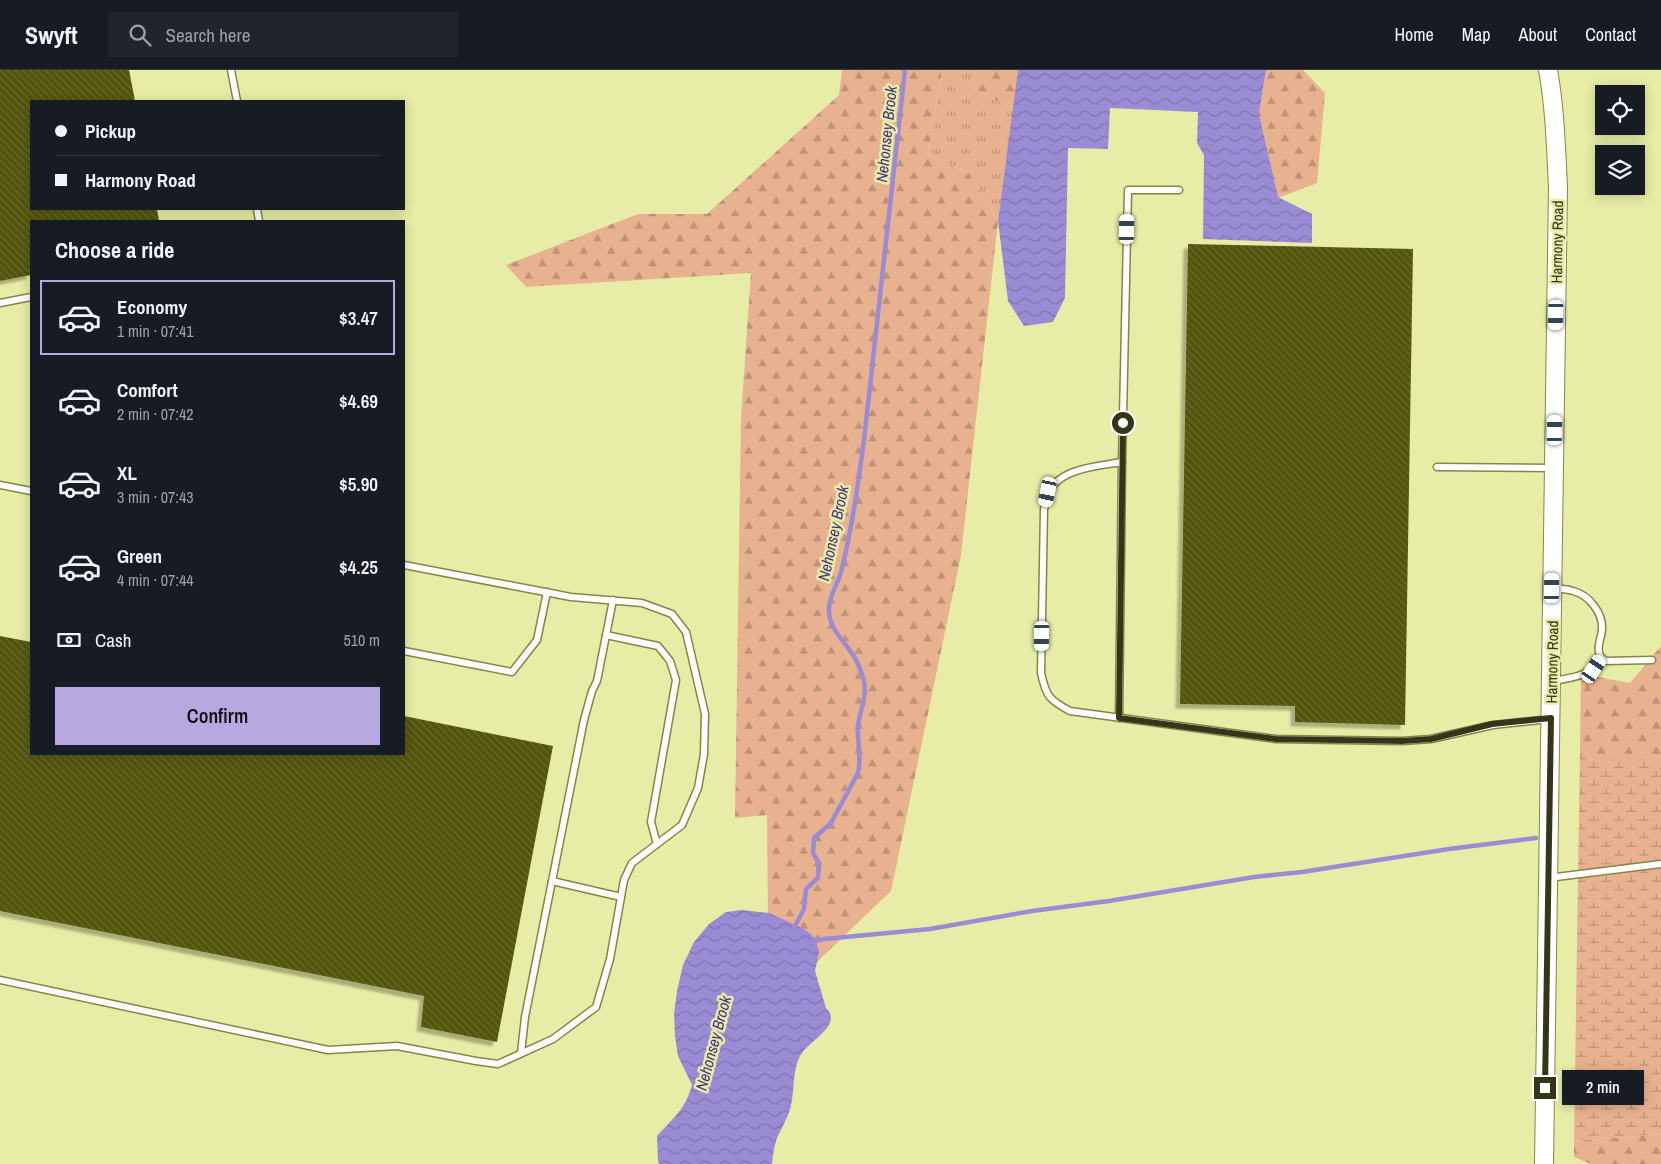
<!DOCTYPE html>
<meta charset="utf-8">
<style>
:root{--surface:#171b24;--page:#20242c;--text:#f1f3f6;--muted:#9ea1a6;--line:#363941;--accent:#b6a8e0}
body{margin:0;font-family:"Archivo Narrow",sans-serif;background:var(--page);color:var(--text);height:100vh;display:flex;flex-direction:column;font-size:19px;white-space:nowrap}
*{box-sizing:border-box;margin:0}
p{font-size:16px;color:var(--muted)}
.icon{flex:none;width:28px;height:28px;fill:none;stroke:currentColor;stroke-width:2;stroke-linecap:round;stroke-linejoin:round}
.map{position:relative;flex:1;overflow:hidden}
.side{position:absolute;left:30px;top:150px;width:375px;height:535px;display:flex;flex-direction:column;background:var(--surface);border-radius:0px;box-shadow:0 2px 12px #0003}
.side>*{flex:none}
.top-card{position:absolute;left:30px;top:30px;width:375px;height:110px;border-radius:0px;box-shadow:0 2px 12px #0003;display:grid;align-content:center;height:110px;padding:0 25px;background:var(--surface)}
.fabs{position:absolute;left:1595px;top:15px;display:grid;gap:10px}
.fabs a{display:grid;place-items:center;width:50px;height:50px;border-radius:0px;background:var(--surface);box-shadow:0 2px 12px #0003;font-size:25px}
.end{position:absolute;width:22px;height:22px;margin:-11px;border:6px solid #343619;background:#fff;box-shadow:0 0 0 2px #fff}
.from{border-radius:50%}
.bubble{position:absolute;height:35px;border-radius:0px;background:var(--surface);box-shadow:0 2px 12px #0003;font-size:16px;font-weight:600;line-height:35px;text-align:center}
.car{position:absolute;width:15px;height:30px;margin:-15px -8px;border-radius:6px;box-shadow:0 0 4px 1px #0007;background:linear-gradient(#fff 24%,#345 0 40%,#fff 0 76%,#345 0 86%,#fff 0)}
.top-card b{display:flex;align-items:center;gap:18px;height:48px;font-size:19px}
.top-card b+b{border-top:1px solid var(--line)}
.top-card i{width:12px;height:12px;background:var(--text)}
ul{padding:0;list-style:none}
li{display:flex;align-items:center;gap:15px;height:75px;margin:0 10px 8px;padding:0 15px;border:2px solid transparent;border-radius:0px}
li div{flex:1}
li b{display:block;font-size:19px}
li em{font-style:normal;font-weight:600}
li.active{border-color:var(--accent)}
li>.icon{width:45px;height:45px;stroke-width:1.5}
h2{padding:0 25px;font-size:22px;line-height:60px}
.pay{display:flex;align-items:center;gap:12px;height:55px;padding:0 25px;font-size:19px}
.pay p{margin-inline-start:auto}
.button{display:flex;gap:10px;margin-top:auto;padding:10px 25px}
.button a{flex:1;height:58px;border-radius:0px;background:var(--accent);color:#111;font-size:20px;font-weight:600;line-height:58px;text-align:center}
header{display:flex;align-items:center;gap:30px;box-sizing:border-box;height:70px;padding:0 25px;background:var(--surface);border-bottom:1px solid var(--line)}
header strong{font-size:24px}
nav{display:flex;gap:28px;margin-inline-start:auto;font-size:18px}
.search{width:350px;height:45px;background:var(--page);display:flex;align-items:center;gap:12px;box-sizing:border-box;padding:0 18px;border-radius:0px;color:var(--muted);font-size:19px}
.map>svg:first-child{display:block}
</style>
<header>
<strong>Swyft</strong>
<div class="search"><svg class="icon" aria-label="search" viewBox="0 0 24 24"><circle cx="10" cy="10" r="6"/><path d="M15 15l6 6"/></svg>Search here</div>
<nav><a>Home</a><a>Map</a><a>About</a><a>Contact</a></nav>
</header>
<div class="map">
<svg width="1661" height="1094" viewBox="0 0 1661 1094">
<defs>
<pattern id="grass-tufts" width="24" height="20" patternUnits="userSpaceOnUse" patternTransform="scale(1.25)"><rect width="24" height="20" fill="#e8b291"/><path d="M3 7l-1-3M5 7V3M7 7l1-3M15 17l-1-3M17 17v-4M19 17l1-3" fill="none" stroke="#bd9276"/></pattern>
<pattern id="forest-firs" width="22" height="20" patternUnits="userSpaceOnUse" patternTransform="scale(1.25)"><rect width="22" height="20" fill="#e8b291"/><path d="M5 1l3.5 6h-7zM16 11l3.5 6h-7z" fill="#bd9276"/></pattern>
<pattern id="wetland-marsh" width="20" height="14" patternUnits="userSpaceOnUse" patternTransform="scale(1.25)"><rect width="20" height="14" fill="#e8b291"/><path d="M1 5h8M5 5V1M11 12h8M15 12V8" fill="none" stroke="#bd9276"/></pattern>
<pattern id="water-waves" width="16" height="10" patternUnits="userSpaceOnUse" patternTransform="scale(1.25)"><rect width="16" height="10" fill="#9a8cd4"/><path d="M0 5q4-4 8 0t8 0" fill="none" stroke="#7e73ab"/></pattern>
<pattern id="building-back-hatch" width="6" height="6" patternUnits="userSpaceOnUse" patternTransform="scale(1.25)"><rect width="6" height="6" fill="#52550b"/><path d="M-1 5l2 2M0 0l6 6M5-1l2 2" fill="none" stroke="#686b2e"/></pattern>
<filter id="shadow"><feDropShadow dx="-4.5" dy="4.5" stdDeviation="1" flood-color="#0004"/></filter>
</defs>
<rect width="100%" height="100%" fill="#e7eda6"/>
<path fill="url(#grass-tufts)" d="M942,0H975L973,18L1014,40L998,151L969,103L928,85Z"/>
<g fill="url(#forest-firs)">
<path d="M842,0H942L928,85L969,103L998,151L961,485L891,821L796,912L768,858L767,745L735,748L741,347L751,203L526,217L506,195L638,144H707L839,25Z"/>
<path d="M975,0H1018L1014,40L973,18Z"/>
<path d="M1266,0H1303L1325,23L1317,113L1278,128L1259,44Z"/>
<path d="M1661,576V690H1593L1580,678L1581,604L1630,613Z"/>
<path d="M1661,1064V1094H1591L1574,1087V1071Z"/>
</g>
<path fill="url(#wetland-marsh)" d="M1580,678L1593,690H1661V1064L1574,1071Z"/>
<g fill="url(#water-waves)">
<path d="M1018,0H1266L1259,44L1278,127L1312,144V173L1203,169L1204,85L1197,73L1198,42L1110,38L1108,79L1068,78L1065,228L1053,252L1024,256L1008,231L998,151Z"/>
<path d="M742,840L769,843L800,857L811,864L816,871L819,882L815,901L826,938C843,954 811,970 802,983C792,997 795,1019 791,1035C789,1046 782,1057 777,1068C774,1076 773,1085 772,1094H659L658,1091L657,1066C674,1047 685,1040 692,1015L678,986L675,966L674,944L677,921L683,895L694,872L709,854L726,842Z"/>
</g>
<g fill="none" stroke-linecap="round" stroke-linejoin="round">
<g stroke="#9a8cd4" stroke-width="4.5">
<path d="M794,858L804,839L806,819L818,808L819,793L813,783L814,768L831,753L858,703C862,687 857,674 858,658C858,647 863,638 864,628C867,615 862,603 857,592C849,575 830,562 829,542C828,528 837,516 841,502C852,459 858,414 864,370L905,0"/>
<path d="M811,872L824,869L930,859L1032,841L1109,831L1254,807L1302,802L1449,779L1536,768"/>
</g>
</g>
<g fill="url(#building-back-hatch)" filter="url(#shadow)">
<path d="M0,0H129L135,31H31V139H157L159,151H31V205L0,211Z"/>
<path d="M1188,174L1413,179L1405,655L1295,652V636L1180,634Z"/>
<path d="M0,566L31,572V684H404V646L553,676L497,972L421,957L424,926L0,841Z"/>
</g>
<g fill="none" stroke-linecap="round" stroke-linejoin="round">
<g stroke="#838744" stroke-width="9">
<g id="lane">
<path d="M231,0L237,31"/>
<path d="M1179,120H1128L1122,392C1099,396 1058,398 1048,424C1046,429 1046,434 1044,439L1041,603C1046,626 1049,630 1070,641L1276,669L1402,671L1431,669L1493,655L1550,649"/>
<path d="M257,139L259,151"/>
<path d="M0,233L31,227"/>
<path d="M1437,397L1553,398"/>
<path d="M0,415L31,421"/>
<path d="M1554,518C1560,519 1567,519 1573,521C1589,525 1603,543 1602,559C1602,566 1597,575 1599,582C1599,586 1603,589 1606,591L1652,590"/>
<path d="M606,565L658,576L670,591L676,610L651,752L657,774"/>
<path d="M404,581L512,602L537,570L547,522"/>
<path d="M1553,611C1575,607 1588,607 1601,588"/>
<path d="M1119,648L1122,392"/>
<path d="M1548,808L1661,794"/>
<path d="M552,811L621,827"/>
<path d="M0,910L328,980L397,976L476,991L498,994L553,969L596,937L610,889L624,810L632,793L682,755L698,718L704,684L705,644L686,562L672,544L642,533L571,527L404,495"/>
<path d="M521,983L525,947L584,650L592,621L597,611L613,530"/>
</g>
</g>
<g stroke="#838744" stroke-width="20">
<path id="secondary" d="M1544,1094L1558,117C1556,77 1555,39 1548,0"/>
</g>
<use href="#lane" stroke="#fff" stroke-width="6"/>
<use href="#secondary" stroke="#fff" stroke-width="18"/>
</g>
<g fill="none" stroke-linecap="round" stroke-linejoin="round">
<path stroke="#343619" stroke-width="6" d="M1123,353L1119,648L1276,669L1402,671L1431,669L1492,654L1551,648L1545,1018"/>
</g>
<g text-anchor="middle" dominant-baseline="central" stroke-width="5" stroke-linejoin="round" paint-order="stroke">
<g font-size="15" fill="#343619" stroke="#e7eda6">
<text transform="translate(1557 172) rotate(-89)">Harmony Road</text>
<text transform="translate(1552 592) rotate(-89)">Harmony Road</text>
</g>
<g font-size="16" font-style="italic" fill="#482f84" stroke="#e7eda6">
<text transform="translate(886 64) rotate(-84)">Nehonsey Brook</text>
<text transform="translate(833 463) rotate(-78)">Nehonsey Brook</text>
<text transform="translate(713 973) rotate(-75)">Nehonsey Brook</text>
</g>
</g>
</svg>
<div class="fabs">
<a><svg class="icon" aria-label="locate" viewBox="0 0 24 24"><circle cx="12" cy="12" r="6"/><path d="M12 2v4M12 18v4M2 12h4M18 12h4"/></svg></a>
<a><svg class="icon" aria-label="layers" viewBox="0 0 24 24"><path d="M12 4l9 5-9 5-9-5zM3 14l9 5 9-5"/></svg></a>
</div>
<i class="end from" style="left:1123px;top:353px"></i>
<i class="end" style="left:1545px;top:1018px"></i>
<div class="bubble" style="left:1562px;top:1000px;width:82px">2 min</div>
<i class="car" style="left:1127px;top:159px;rotate:1deg"></i>
<i class="car" style="left:1556px;top:245px;rotate:181deg"></i>
<i class="car" style="left:1555px;top:360px;rotate:1deg"></i>
<i class="car" style="left:1048px;top:422px;rotate:192deg"></i>
<i class="car" style="left:1552px;top:518px;rotate:1deg"></i>
<i class="car" style="left:1042px;top:566px;rotate:181deg"></i>
<i class="car" style="left:1594px;top:599px;rotate:34deg"></i>
<div class="top-card">
<b><i class="from"></i>Pickup</b>
<b><i></i>Harmony Road</b>
</div>
<section class="side">
<h2>Choose a ride</h2>
<ul>
<li class="active"><svg class="icon" aria-label="car" viewBox="0 0 24 24"><path d="M5 17H2v-5l4-1 3-4h7l3 4 3 1v5h-3M9 17h6M6 11h13"/><circle cx="7" cy="17" r="2"/><circle cx="17" cy="17" r="2"/></svg><div><b>Economy</b><p>1 min · 07:41</p></div><em>$3.47</em></li>
<li><svg class="icon" aria-label="car" viewBox="0 0 24 24"><path d="M5 17H2v-5l4-1 3-4h7l3 4 3 1v5h-3M9 17h6M6 11h13"/><circle cx="7" cy="17" r="2"/><circle cx="17" cy="17" r="2"/></svg><div><b>Comfort</b><p>2 min · 07:42</p></div><em>$4.69</em></li>
<li><svg class="icon" aria-label="car" viewBox="0 0 24 24"><path d="M5 17H2v-5l4-1 3-4h7l3 4 3 1v5h-3M9 17h6M6 11h13"/><circle cx="7" cy="17" r="2"/><circle cx="17" cy="17" r="2"/></svg><div><b>XL</b><p>3 min · 07:43</p></div><em>$5.90</em></li>
<li><svg class="icon" aria-label="car" viewBox="0 0 24 24"><path d="M5 17H2v-5l4-1 3-4h7l3 4 3 1v5h-3M9 17h6M6 11h13"/><circle cx="7" cy="17" r="2"/><circle cx="17" cy="17" r="2"/></svg><div><b>Green</b><p>4 min · 07:44</p></div><em>$4.25</em></li>
</ul>
<div class="pay"><svg class="icon" aria-label="cash" viewBox="0 0 24 24"><path d="M3 7h18v10H3z"/><circle cx="12" cy="12" r="2"/></svg>Cash<p>510 m</p></div>
<div class="button"><a>Confirm</a></div>
</section>
</div>
